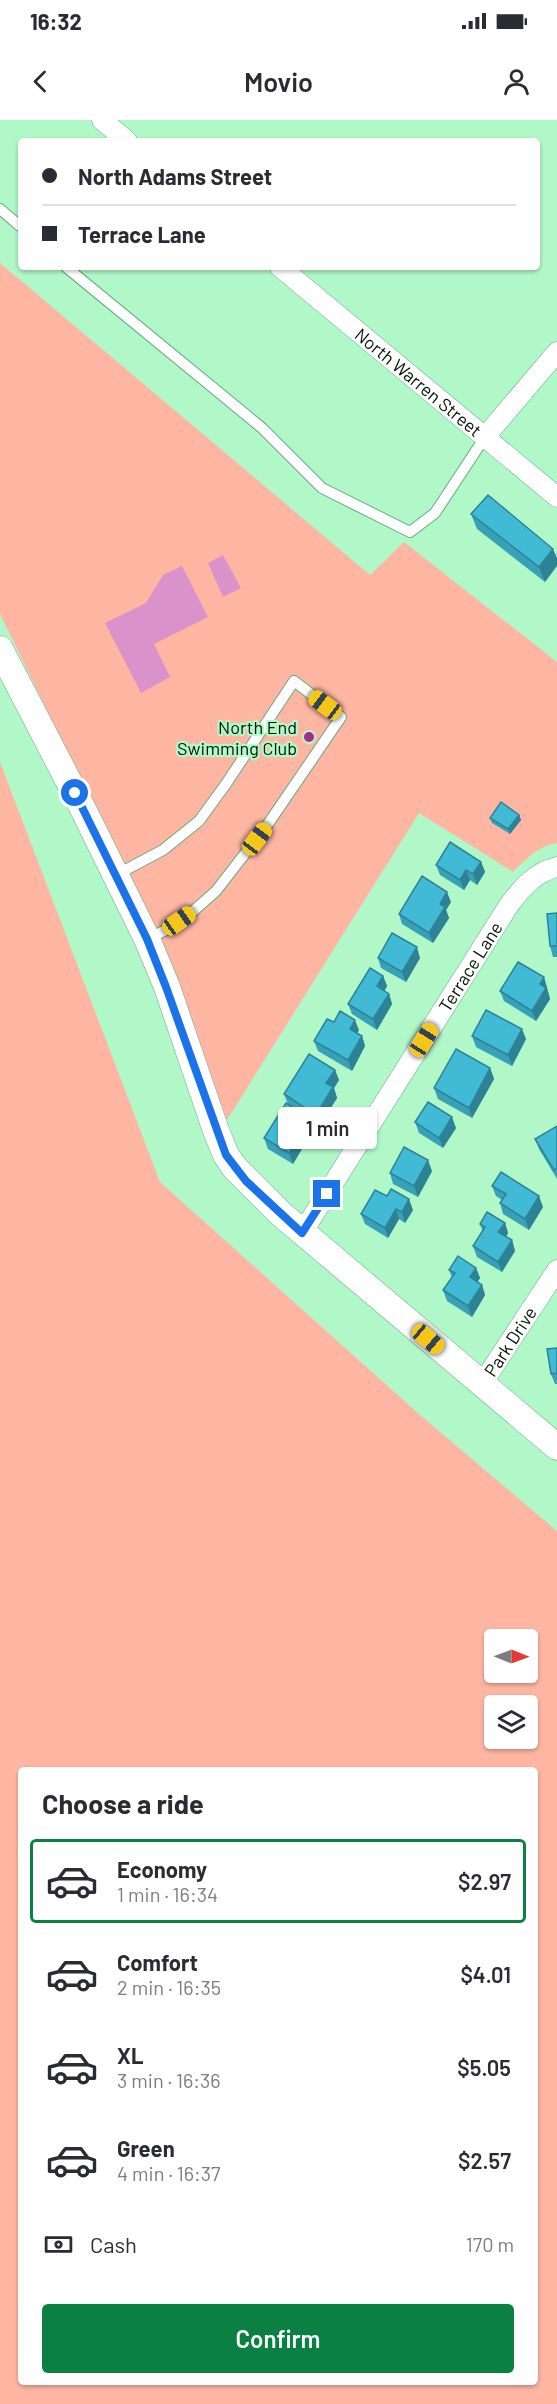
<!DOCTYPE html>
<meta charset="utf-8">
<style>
:root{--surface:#fff;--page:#f2f2f3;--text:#2b2b33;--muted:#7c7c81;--line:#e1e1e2;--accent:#0b8043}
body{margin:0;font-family:Barlow,sans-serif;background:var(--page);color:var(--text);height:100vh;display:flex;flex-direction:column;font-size:22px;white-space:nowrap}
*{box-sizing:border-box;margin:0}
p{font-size:20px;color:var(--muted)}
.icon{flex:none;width:33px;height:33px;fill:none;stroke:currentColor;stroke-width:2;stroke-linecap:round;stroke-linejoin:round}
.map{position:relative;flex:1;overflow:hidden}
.side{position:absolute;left:18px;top:1647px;width:520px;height:618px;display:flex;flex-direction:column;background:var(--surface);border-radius:6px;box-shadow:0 2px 4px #0004}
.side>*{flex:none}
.top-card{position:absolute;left:18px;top:18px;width:522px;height:132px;border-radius:6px;box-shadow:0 2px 4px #0004;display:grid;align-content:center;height:132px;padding:0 24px;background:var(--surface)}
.needle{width:39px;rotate:91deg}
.controls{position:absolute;left:484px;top:1509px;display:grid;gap:12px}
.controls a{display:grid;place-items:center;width:54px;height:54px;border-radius:6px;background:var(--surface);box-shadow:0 2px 4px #0004;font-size:30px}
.end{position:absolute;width:27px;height:27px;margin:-14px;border:8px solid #1a73e8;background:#fff;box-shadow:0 0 0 3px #fff}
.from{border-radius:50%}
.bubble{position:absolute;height:42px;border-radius:6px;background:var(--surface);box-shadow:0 2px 4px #0004;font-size:20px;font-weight:600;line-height:42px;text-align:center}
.car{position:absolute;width:18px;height:36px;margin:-18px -9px;border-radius:8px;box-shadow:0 0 4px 2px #0007;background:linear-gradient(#f5c518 24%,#345 0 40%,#f5c518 0 76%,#345 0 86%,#f5c518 0)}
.top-card b{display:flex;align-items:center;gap:21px;height:57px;font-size:22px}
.top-card b+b{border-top:2px solid var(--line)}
.top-card i{width:15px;height:15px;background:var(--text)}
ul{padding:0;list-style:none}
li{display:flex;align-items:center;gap:18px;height:84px;margin:0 12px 9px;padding:0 12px;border:3px solid transparent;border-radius:6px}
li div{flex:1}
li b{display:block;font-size:22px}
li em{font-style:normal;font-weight:600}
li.active{border-color:var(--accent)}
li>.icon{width:54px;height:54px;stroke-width:1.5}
h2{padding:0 24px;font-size:27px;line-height:72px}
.pay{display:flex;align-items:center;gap:15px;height:66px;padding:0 24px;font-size:22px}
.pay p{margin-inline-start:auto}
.button{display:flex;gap:12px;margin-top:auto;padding:12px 24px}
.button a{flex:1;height:69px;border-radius:6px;background:var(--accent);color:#fff;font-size:24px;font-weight:600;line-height:69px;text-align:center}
.status{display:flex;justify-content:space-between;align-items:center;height:42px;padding:0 30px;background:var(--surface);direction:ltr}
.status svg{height:16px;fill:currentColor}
header{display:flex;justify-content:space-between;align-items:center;height:78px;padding:0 24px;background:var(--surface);font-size:27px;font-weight:600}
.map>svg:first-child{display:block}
</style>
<div class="status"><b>16:32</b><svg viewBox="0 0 49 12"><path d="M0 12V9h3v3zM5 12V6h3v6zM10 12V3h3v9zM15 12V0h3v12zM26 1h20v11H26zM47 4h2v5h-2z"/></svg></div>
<header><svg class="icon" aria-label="back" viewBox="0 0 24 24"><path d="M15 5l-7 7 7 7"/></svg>Movio<svg class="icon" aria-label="person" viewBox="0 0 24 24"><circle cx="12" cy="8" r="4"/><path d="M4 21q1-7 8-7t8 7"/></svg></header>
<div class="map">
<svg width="557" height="2284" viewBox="0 0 557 2284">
<rect width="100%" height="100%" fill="#b1f8c9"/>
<g fill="#feb6a3" fill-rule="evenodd">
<path d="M0,143L370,455L404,422L557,542V723C538,726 526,739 513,752L419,693L227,1000L172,847L0,494Z"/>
<path d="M0,642L160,1062L420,1295L557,1411V2284H0ZM495,1520H528V1552H495ZM495,1586H528V1618H495ZM21,1650H536V2262H21Z"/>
</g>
<g fill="#da93ca">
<path d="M223,435L241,468L223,477L208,443Z"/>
<path d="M182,446L208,497L154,524L170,557L141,573L105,503L146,483L163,455Z"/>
</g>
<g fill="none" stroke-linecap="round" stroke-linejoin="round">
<g stroke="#65aa7e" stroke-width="12">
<g id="service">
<path d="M0,89L21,107"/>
<path d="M66,147L262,308L322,368L410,412L435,393L485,317"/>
<path d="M116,755L163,730L199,701L226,664L294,561L341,597L268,704L216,771L191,793L166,810L147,819"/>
</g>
</g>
<g stroke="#65aa7e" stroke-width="21">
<g id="minor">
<path d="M102,0L127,21"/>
<path id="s1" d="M280,147L557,377"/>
<path d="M485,317L557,232"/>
<path id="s2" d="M302,1113L509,785C522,768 535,752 557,747"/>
<path id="s3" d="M482,1264L557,1150"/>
</g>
</g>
<g stroke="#65aa7e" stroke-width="27">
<path id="tertiary" d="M0,529L85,693L147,819L167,867L215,1008L226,1035L235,1048L281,1094L557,1327"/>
</g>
<use href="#service" stroke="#fff" stroke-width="10"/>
<use href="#minor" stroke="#fff" stroke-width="20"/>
<use href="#tertiary" stroke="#fff" stroke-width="26"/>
</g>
<g fill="#38a0b7">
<path d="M471,394L553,429L545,462L477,409Z"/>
<path d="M519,695L521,700L510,714L492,703L490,698Z"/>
<path d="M481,742L485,752L477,765L470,760L464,770L440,755L436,745Z"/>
<path d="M451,782L446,790L449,798L433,823L402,804L399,794Z"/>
<path d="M557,793V837H553L550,826Z"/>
<path d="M378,838H420L406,862L381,848Z"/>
<path d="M383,856L387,866L384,871L389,874L392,884L377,910L352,894L348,884Z"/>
<path d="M544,857L550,879L536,901L504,881L500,871Z"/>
<path d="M334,902L359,910L357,913L362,916L365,926L352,951L318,931L314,921Z"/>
<path d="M472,916L526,919L512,946L476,927Z"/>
<path d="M490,948L494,959L472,998L438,979L434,968Z"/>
<path d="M335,950L339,960L334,968L337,978L320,1005L299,992L303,1002L301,1004L309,1017L293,1044L268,1029L264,1018L288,984L284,974Z"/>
<path d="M415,1002L456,1008L443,1028L419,1013Z"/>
<path d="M557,1006V1059L539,1029L535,1019Z"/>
<path d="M432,1051L418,1077L393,1064L390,1053Z"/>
<path d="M492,1066L543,1087L529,1110L503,1094L500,1083L502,1080L496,1076Z"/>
<path d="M375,1070L413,1090L405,1103L399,1099L388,1118L365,1104L361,1094Z"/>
<path d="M505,1103L508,1113L506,1117L512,1120L515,1131L502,1152L477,1137L473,1126L483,1112L480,1104Z"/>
<path d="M476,1148L480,1158L477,1162L482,1165L485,1175L472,1197L447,1181L443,1170L452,1157L449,1150Z"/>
<path d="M557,1228V1264H555L551,1254Z"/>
</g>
<g fill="#2e8295">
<path d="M553,429L557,438V446L545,462L539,447Z"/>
<path d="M519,695L521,700L510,714L508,709Z"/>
<path d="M481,742L485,752L477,765L473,754Z"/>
<path d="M466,750L470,760L464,770L460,760Z"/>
<path d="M447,772L451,782L446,790L449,798L433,823L429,813L440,784Z"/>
<path d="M417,827L420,838L406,862L402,852Z"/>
<path d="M383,856L387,866L381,877L377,866Z"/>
<path d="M544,857L550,879L536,901L532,891L540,864Z"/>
<path d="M389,874L392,884L377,910L373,899Z"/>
<path d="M355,900L359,910L353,919L350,909Z"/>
<path d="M522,909L526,919L512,946L508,935Z"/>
<path d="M362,916L365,926L352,951L348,940Z"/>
<path d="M490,948L494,959L472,998L469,988Z"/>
<path d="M335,950L339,960L334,968L337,978L320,1005L316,995L326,963Z"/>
<path d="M299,991L303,1002L298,1010L294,1000Z"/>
<path d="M452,997L456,1008L443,1028L439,1018Z"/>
<path d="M305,1007L309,1017L293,1044L289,1033Z"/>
<path d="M428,1040L432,1051L418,1077L414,1066Z"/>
<path d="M539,1076L543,1087L529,1110L525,1099Z"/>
<path d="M409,1079L413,1090L405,1103L402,1092Z"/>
<path d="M396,1089L399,1099L388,1118L385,1108Z"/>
<path d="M505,1103L508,1113L502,1122L498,1112Z"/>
<path d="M512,1120L515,1131L502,1152L498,1142Z"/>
<path d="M476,1148L480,1158L474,1168L470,1157Z"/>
<path d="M482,1165L485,1175L472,1197L468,1186Z"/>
</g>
<g fill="#41bad5" stroke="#2e8295" stroke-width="1.5">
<path d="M488,375L553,429L539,447L471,394Z"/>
<path d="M501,682L519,695L508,709L490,698Z"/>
<path d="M450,722L481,742L473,754L466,750L460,760L436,745Z"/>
<path d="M422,756L447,772L440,784L445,787L429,813L399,794Z"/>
<path d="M557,793V826H550L547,794Z"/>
<path d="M392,813L417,827L402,852L378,838Z"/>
<path d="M518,842L544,857L540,864L546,868L532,891L500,871Z"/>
<path d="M370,848L383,856L377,866L389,874L373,899L348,884Z"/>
<path d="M486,890L522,909L508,935L472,916Z"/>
<path d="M340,891L355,900L350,909L362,916L348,940L314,921L327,899L334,902Z"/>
<path d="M456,929L490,948L469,988L434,968Z"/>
<path d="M309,934L335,950L326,963L333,967L316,995L284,974Z"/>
<path d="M428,982L452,997L439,1018L415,1002Z"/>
<path d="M286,983L299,991L294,1000L305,1007L289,1033L264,1018Z"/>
<path d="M557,1006V1048L554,1050L535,1019Z"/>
<path d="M404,1027L428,1040L414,1066L390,1053Z"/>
<path d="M501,1052L539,1076L525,1099L500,1083L506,1074L492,1066Z"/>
<path d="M391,1069L409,1079L402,1092L396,1089L385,1108L361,1094L375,1070L387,1076Z"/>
<path d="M487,1092L505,1103L498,1112L512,1120L498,1142L473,1126L485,1107L480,1104Z"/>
<path d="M458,1136L476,1148L470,1157L482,1165L468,1186L443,1170L455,1153L449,1150Z"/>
<path d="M557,1228V1253L551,1254L547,1229Z"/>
</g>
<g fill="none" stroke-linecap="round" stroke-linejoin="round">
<path stroke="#1a73e8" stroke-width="8" d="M75,673L147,819L166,867L226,1035L246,1061L302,1113L327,1074"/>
</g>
<circle fill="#9e2e8c" stroke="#b1f8c9" stroke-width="2" cx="309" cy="617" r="6"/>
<g text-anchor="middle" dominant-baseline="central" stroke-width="4.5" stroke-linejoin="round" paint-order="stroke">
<g font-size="18" fill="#001204" stroke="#b1f8c9">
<text stroke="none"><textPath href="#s1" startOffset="180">North Warren Street</textPath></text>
<text stroke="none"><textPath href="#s2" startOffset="315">Terrace Lane</textPath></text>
<text stroke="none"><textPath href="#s3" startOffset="51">Park Drive</textPath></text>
</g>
<g font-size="18" fill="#001204" stroke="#b1f8c9" text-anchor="end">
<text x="297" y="607">North End<tspan x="297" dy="21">Swimming Club</tspan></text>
</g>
</g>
</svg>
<div class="controls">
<a><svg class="needle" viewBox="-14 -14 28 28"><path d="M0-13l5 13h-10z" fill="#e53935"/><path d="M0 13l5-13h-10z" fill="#7c7c81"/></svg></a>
<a><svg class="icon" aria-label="layers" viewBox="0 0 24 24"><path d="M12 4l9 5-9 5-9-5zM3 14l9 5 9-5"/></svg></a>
</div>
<i class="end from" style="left:75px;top:673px"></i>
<i class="end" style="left:327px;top:1074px"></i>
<div class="bubble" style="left:278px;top:987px;width:99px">1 min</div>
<i class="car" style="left:325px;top:585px;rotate:307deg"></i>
<i class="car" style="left:257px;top:719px;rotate:37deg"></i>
<i class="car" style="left:179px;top:801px;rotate:55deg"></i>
<i class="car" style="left:424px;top:920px;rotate:32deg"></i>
<i class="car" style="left:428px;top:1219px;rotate:130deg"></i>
<div class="top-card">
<b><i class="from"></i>North Adams Street</b>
<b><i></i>Terrace Lane</b>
</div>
<section class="side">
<h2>Choose a ride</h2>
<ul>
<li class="active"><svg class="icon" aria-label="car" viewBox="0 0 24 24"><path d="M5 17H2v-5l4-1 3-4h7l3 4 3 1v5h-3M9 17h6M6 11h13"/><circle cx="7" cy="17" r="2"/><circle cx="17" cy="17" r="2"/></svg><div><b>Economy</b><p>1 min · 16:34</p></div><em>$2.97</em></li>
<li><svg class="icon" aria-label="car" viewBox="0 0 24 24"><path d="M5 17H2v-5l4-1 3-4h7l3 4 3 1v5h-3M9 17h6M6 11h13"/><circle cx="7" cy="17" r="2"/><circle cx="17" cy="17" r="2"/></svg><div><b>Comfort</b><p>2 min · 16:35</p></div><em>$4.01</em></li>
<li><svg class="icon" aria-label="car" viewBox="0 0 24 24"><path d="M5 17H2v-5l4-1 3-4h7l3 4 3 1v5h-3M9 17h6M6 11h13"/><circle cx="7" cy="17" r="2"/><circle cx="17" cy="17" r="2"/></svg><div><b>XL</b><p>3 min · 16:36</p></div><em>$5.05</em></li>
<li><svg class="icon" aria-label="car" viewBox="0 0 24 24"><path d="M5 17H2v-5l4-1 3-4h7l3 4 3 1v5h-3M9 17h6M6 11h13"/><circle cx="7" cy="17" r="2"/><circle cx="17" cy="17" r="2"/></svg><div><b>Green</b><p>4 min · 16:37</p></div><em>$2.57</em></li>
</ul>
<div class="pay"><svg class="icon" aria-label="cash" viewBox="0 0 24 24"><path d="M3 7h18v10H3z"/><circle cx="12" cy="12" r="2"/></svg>Cash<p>170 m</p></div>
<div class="button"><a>Confirm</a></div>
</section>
</div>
